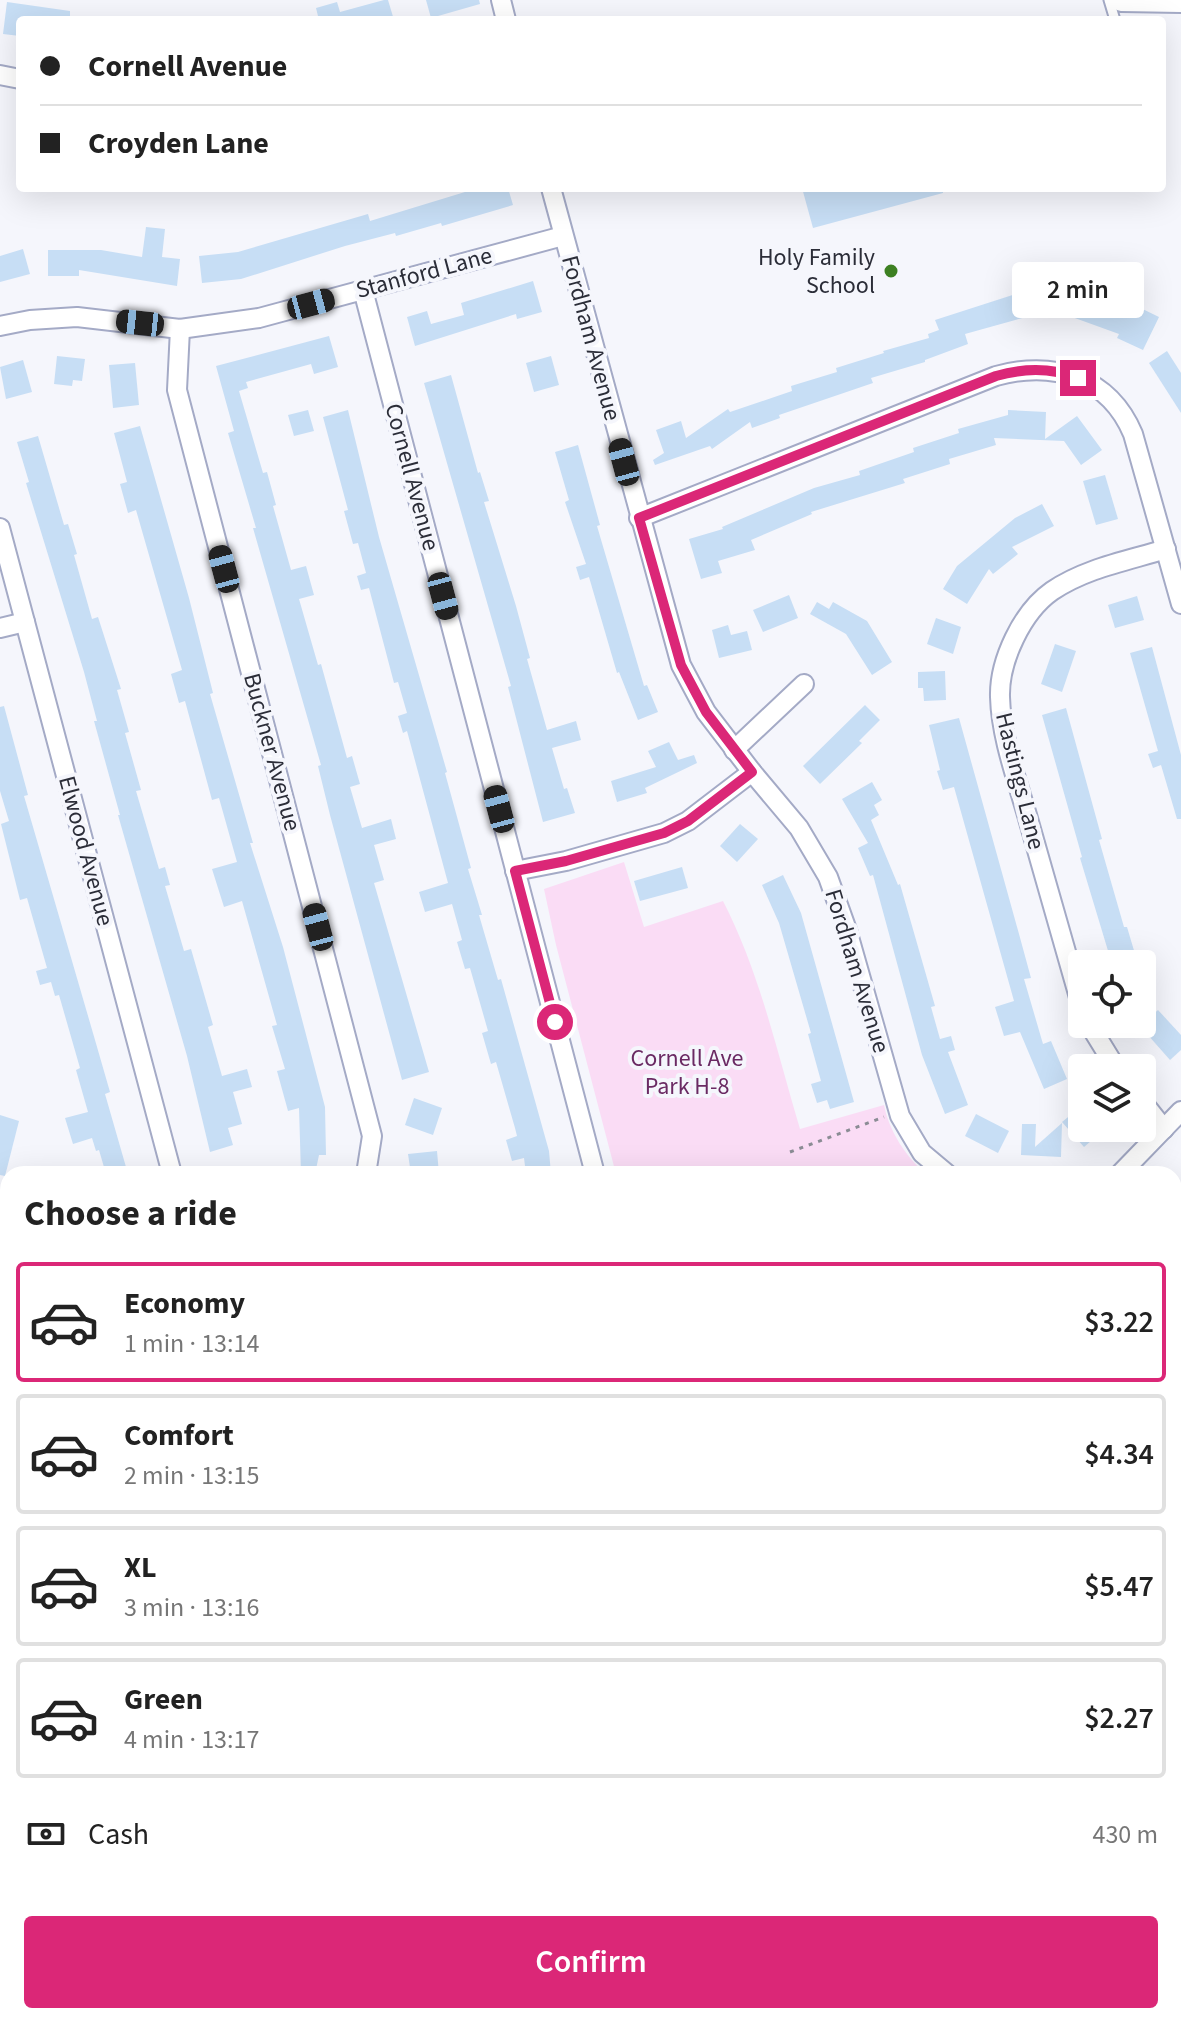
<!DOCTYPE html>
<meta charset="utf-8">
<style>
:root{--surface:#fff;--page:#f2f2f2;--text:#222;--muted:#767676;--line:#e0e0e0;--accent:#db2777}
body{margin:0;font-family:"Source Sans 3",sans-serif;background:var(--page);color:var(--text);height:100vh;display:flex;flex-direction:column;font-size:30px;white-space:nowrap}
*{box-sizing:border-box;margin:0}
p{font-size:26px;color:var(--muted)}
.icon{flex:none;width:44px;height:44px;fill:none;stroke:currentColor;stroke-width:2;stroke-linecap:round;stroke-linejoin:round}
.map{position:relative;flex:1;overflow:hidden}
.sheet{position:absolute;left:0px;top:1166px;width:1182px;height:858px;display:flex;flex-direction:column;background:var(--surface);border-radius:24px 24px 0 0;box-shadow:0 8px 32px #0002}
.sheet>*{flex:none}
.banner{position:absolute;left:16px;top:16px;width:1150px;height:176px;border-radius:8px;box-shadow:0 8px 32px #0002;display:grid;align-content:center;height:176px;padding:0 24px;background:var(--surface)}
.tools{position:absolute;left:1068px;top:950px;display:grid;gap:16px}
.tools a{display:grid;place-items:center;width:88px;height:88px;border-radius:8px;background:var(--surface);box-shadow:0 8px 32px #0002;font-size:40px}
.end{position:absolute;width:36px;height:36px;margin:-18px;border:10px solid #db2777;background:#fff;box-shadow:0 0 0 4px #fff}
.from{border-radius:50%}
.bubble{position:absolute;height:56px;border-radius:8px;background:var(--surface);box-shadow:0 8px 32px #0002;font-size:26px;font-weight:600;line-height:56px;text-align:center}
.car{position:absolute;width:24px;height:48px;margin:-24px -12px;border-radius:10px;box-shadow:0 0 6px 2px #0007;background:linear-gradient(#222 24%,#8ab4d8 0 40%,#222 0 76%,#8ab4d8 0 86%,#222 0)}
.banner b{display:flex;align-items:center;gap:28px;height:76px;font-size:30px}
.banner b+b{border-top:2px solid var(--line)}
.banner i{width:20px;height:20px;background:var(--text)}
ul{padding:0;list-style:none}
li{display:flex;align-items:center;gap:24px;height:120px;margin:0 16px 12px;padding:0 8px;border:4px solid var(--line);border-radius:8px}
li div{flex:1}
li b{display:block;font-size:30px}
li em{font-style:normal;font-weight:600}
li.current{border-color:var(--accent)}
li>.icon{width:72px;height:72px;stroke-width:1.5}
h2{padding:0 24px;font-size:36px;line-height:96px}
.pay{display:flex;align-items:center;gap:20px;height:88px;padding:0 24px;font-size:30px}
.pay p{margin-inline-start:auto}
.button{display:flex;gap:16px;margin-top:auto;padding:16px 24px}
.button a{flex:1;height:92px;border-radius:8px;background:var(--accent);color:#fff;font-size:32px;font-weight:600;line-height:92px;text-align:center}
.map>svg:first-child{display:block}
</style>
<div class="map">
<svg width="1181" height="2023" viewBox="0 0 1181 2023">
<rect width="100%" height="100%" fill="#f5f6fc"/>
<path fill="#fadcf5" d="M624,862L644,927L723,901C760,973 777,1052 800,1129L884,1105C889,1131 906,1157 926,1174H616L556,945L544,889Z"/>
<path fill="#80d2ed" d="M305,2016H416L417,2023H304Z"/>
<g fill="#c7def5">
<path d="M384,0H388L394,20H319L316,8L337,2L340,12Z"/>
<path d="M426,0H479L480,4L431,18Z"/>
<path d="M7,2L70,11V20H20V36L3,34Z"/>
<path d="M478,188H508L513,205L442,226L441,223L396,236L395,233L345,246L241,279L202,283L199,256L238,252L368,214L370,221Z"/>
<path d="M802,188H943V193L813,228Z"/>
<path d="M146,227L165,229L162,257L180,259L177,286L79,270V276H48V250H101L142,257Z"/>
<path d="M23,249L30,274L0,282V256Z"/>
<path d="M1118,263L1135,272L1122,299L1159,317L1143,350L1117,338L1119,334L1072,317L1080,292L1100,299Z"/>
<path d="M533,281L542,312L517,319L516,314L415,346L407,317L427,311L431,324L464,315L461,303Z"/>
<path d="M1019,293H1055V317H1026L965,334L968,344L925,360V362L871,378L873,383L779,415L780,418L752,428L750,422L712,449L710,446L655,465L653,460L664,453L656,430L681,421L686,438L728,409L730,412L792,391L791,386L837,372L836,368L884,353L883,351L929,338L928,334L939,330L935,320Z"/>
<path d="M329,336L338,367L314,374L311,364L246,382L248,388L239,391L263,473L267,472L276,505L273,506L291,570L306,566L314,595L299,599L318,665L321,664L347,758L352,756L360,784L350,787L362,828L391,819L396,839L374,845L384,880L374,883L429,1072L402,1080L330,815L318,766L321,765L253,528H256L228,433L234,431L216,366Z"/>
<path d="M1167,351L1181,373V413L1149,363Z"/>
<path d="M57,356L85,359L82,381L73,380L72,386L54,384Z"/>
<path d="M551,356L559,385L534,392L526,363Z"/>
<path d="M23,360L32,392L6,399L0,367Z"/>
<path d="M135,363L139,405L113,408L109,365Z"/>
<path d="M451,375L478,473L480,472L489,501L484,502L516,606L530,658L527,659L547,730L576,721L581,740L552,748L564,789L567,788L575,813L543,822L508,687L511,686L424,383Z"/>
<path d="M308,410L314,431L294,436L288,415Z"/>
<path d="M348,410L379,537L447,772L445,773L471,868L468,869L482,915H479L498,980L501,979L549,1151L551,1174H526L524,1158L512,1161L506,1140L517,1136L515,1128L496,1062L491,1064L482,1033L488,1031L470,968L465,969L457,942L462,940L452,904L425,912L419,892L448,883L407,731L403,733L398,716L407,713L398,682L394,683L369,588L361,590L357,576L366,573L358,543L353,544L344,511L348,510L323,417Z"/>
<path d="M1008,410L1046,412L1045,439L1077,416L1102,450L1081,465L1064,441L994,438L996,445L949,459L950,464L903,479L905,483L811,512L812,514L751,540L755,550L718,561L722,573L701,579L689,539L723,529L722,527L814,488L860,475L859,471L914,452L913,448L959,433L958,429L1008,415Z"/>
<path d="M140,426L189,598L213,693L210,694L253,843H250L283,947L325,1107L326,1155H319L315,1174H301L299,1108L288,1111L277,1071L285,1069L272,1026L277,1025L242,901L224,907L212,869L237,862L219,798L212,800L185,701L179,703L171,674L182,670L136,510L128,513L120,484L127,482L114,433Z"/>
<path d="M38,436L64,525L68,524L77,554L74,555L92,619L98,617L121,689L117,690L129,732L125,733L141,790L136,791L159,869L165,867L170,885L165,886L184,951L191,949L213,1025L208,1027L222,1076L247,1069L252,1087L233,1092L242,1124L228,1128L233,1145L210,1152L187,1056L118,815H120L94,721H97L84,672L26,483L29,482L17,442Z"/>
<path d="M578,445L600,525L597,526L644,686L647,685L658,712L638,720L619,672L617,673L589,577L580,580L576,567L586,564L565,502L569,500L555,452Z"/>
<path d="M1105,475L1118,519L1096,525L1083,481Z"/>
<path d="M1042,504L1054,526L1012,547L1018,554L993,574L989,569L967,604L943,589L957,566L1015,518Z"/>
<path d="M789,595L798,618L763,632L753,610Z"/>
<path d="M1137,596L1144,620L1115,628L1108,605Z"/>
<path d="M817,602L829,609L833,602L867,621L892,662L872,675L846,634L810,614Z"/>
<path d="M936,618L961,627L953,654L927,644Z"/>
<path d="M728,625L731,635L747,631L752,650L719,658L712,630Z"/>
<path d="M1055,644L1076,651L1062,692L1041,684Z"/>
<path d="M1152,647L1181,755V819H1177L1161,765L1153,768L1148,754L1158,751L1130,653Z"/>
<path d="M945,671L946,700L924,701L923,688H918V672Z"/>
<path d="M865,705L880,720L859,741L862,743L820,784L803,766Z"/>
<path d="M4,706L28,795L24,796L95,1040L110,1092L105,1094L128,1174H106L99,1150L96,1151L92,1138L73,1144L65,1118L88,1112L76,1070L80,1068L59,995L55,996L51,982L40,985L36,971L47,968L27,898L20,900L1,824L9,821L0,791V707Z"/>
<path d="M1066,708L1102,839L1099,840L1124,927H1127L1138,964H1112L1080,858L1082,857L1042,715Z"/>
<path d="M959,718L1019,934L1031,978L1024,979L1043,1044L1051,1041L1067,1079L1044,1089L1020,1032L1004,1036L995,1007L1014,1001L954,787L943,790L937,771L940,770L929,725Z"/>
<path d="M669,742L678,760L694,755L697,763L645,788L647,793L617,802L611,781L656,767L648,751Z"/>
<path d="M872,782L882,800L874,805L879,815L871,820L898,885L900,884L935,1006L931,1007L940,1039L951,1036L955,1050L948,1052L968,1105L945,1114L922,1055L873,875L870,876L858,848L868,843L842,799Z"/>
<path d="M740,824L758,839L737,862L720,846Z"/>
<path d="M682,867L688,888L640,901L634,881Z"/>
<path d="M783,875L801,913L854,1102L830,1109L827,1100L817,1103L811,1084L821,1081L808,1034L811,1033L779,923L762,885Z"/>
<path d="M1158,1010L1181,1035V1050L1170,1060L1140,1026Z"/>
<path d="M414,1098L442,1108L433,1135L405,1125Z"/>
<path d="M1073,1113L1082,1123V1128H1106L1084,1147L1062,1122Z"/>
<path d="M976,1114L1009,1131L998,1153L965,1136Z"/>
<path d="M0,1115L19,1121L5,1176L0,1175Z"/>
<path d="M1062,1123L1061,1157L1021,1155L1022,1124H1036L1035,1147Z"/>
<path d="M437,1151L439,1174H411L408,1154Z"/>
</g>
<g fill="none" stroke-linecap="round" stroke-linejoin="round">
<g stroke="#a4aac6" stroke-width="13">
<path id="service" d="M1109,0L1115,20"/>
</g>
<g stroke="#a4aac6" stroke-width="22">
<g id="minor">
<path d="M501,0L506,20"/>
<path d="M1121,2L1181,3"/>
<path d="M0,75L20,79"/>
<path d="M551,188L681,665L706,712L752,772L799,828L828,877L847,930L900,1116L922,1153L947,1174"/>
<path d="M363,290L595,1174"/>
<path d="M0,326L30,320L77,317L180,329L259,318L563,236"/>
<path d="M180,329L177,390L372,1136L366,1174"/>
<path d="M639,518L996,376C1054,360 1109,377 1133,434L1181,604"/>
<path d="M0,528L172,1174"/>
<path d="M0,628L25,622"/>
<path d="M734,750L804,684"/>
<path d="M515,871L566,861L664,833L688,821L752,772"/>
<path d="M1082,1008C1064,943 1045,879 1027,815C1016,777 1001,736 1000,697C999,661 1022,612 1052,591C1086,568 1127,561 1166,549"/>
<path d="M1089,1024L1116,1068"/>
<path d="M1142,1101L1164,1129"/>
<path d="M1120,1174L1181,1111"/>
<path d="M0,1285L8,1287"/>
<path d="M1174,1386L1181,1382"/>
<path d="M0,1808L8,1844"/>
<path d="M0,1874L8,1873"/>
<path d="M46,2016L48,2023"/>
<path d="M257,2016L259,2023"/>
<path d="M915,2016L932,2023"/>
<path d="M1064,2023L1068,2016"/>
</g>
</g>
<path stroke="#8a8c94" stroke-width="3" stroke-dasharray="4 6" stroke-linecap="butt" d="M790,1152L884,1117"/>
<use href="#service" stroke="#fff" stroke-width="9"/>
<use href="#minor" stroke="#fff" stroke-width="18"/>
</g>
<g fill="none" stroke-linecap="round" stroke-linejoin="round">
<path stroke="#db2777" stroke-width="10" d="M555,1022L515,871L566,861L664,833L688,821L752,772L706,712L681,665L639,518L996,376C1024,368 1050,367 1078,378"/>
</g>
<circle fill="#3d8022" stroke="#f5f6fc" stroke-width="3" cx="891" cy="271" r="8"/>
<g text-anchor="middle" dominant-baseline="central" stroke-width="8" stroke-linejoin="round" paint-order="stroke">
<g font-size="24" fill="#2b2d38" stroke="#f5f6fc" text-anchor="end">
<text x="875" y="257">Holy Family<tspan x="875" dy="28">School</tspan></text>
</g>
<g font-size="24" fill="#2b2d38" stroke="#f5f6fc">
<text transform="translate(424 273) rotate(-15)">Stanford Lane</text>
<text transform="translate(591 338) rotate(75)">Fordham Avenue</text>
<text transform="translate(412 477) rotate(75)">Cornell Avenue</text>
<text transform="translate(272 752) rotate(75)">Buckner Avenue</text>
<text transform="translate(1020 781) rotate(76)">Hastings Lane</text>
<text transform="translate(86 851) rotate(75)">Elwood Avenue</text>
<text transform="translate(857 971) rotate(73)">Fordham Avenue</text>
</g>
<g font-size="24" fill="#6a2a63" stroke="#f5f6fc">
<text x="687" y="1058">Cornell Ave<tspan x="687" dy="28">Park H-8</tspan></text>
</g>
</g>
</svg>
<div class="tools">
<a><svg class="icon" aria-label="locate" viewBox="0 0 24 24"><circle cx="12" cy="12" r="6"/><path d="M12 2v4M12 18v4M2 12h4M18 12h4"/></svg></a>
<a><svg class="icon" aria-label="layers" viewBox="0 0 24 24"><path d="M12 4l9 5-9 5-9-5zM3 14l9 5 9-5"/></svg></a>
</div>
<i class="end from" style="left:555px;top:1022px"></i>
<i class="end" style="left:1078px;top:378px"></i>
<div class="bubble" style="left:1012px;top:262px;width:132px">2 min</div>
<i class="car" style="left:311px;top:304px;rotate:75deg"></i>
<i class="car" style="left:140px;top:323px;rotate:276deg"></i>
<i class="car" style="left:624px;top:462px;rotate:345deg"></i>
<i class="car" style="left:224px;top:569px;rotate:345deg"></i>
<i class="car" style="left:443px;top:596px;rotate:165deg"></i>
<i class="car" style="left:499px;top:809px;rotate:345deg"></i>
<i class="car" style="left:318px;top:927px;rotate:345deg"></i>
<div class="banner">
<b><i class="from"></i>Cornell Avenue</b>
<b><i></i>Croyden Lane</b>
</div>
<section class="sheet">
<h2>Choose a ride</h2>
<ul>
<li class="current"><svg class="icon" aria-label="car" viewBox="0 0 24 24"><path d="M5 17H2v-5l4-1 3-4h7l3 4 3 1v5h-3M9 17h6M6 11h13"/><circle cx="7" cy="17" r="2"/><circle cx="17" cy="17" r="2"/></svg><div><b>Economy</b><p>1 min · 13:14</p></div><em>$3.22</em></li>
<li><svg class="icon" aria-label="car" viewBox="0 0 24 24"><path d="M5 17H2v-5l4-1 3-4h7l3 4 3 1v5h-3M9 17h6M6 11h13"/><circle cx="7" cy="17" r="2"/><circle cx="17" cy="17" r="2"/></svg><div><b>Comfort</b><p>2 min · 13:15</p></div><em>$4.34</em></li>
<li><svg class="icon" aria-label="car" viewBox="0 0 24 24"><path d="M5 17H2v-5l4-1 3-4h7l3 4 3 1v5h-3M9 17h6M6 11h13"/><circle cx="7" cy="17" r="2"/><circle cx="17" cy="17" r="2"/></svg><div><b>XL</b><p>3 min · 13:16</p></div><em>$5.47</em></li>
<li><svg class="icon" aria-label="car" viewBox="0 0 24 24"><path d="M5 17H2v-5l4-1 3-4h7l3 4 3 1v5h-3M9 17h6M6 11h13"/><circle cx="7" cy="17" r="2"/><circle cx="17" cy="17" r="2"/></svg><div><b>Green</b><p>4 min · 13:17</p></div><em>$2.27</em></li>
</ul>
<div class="pay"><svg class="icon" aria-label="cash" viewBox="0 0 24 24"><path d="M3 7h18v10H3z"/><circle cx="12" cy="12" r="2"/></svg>Cash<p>430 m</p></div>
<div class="button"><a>Confirm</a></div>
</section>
</div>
